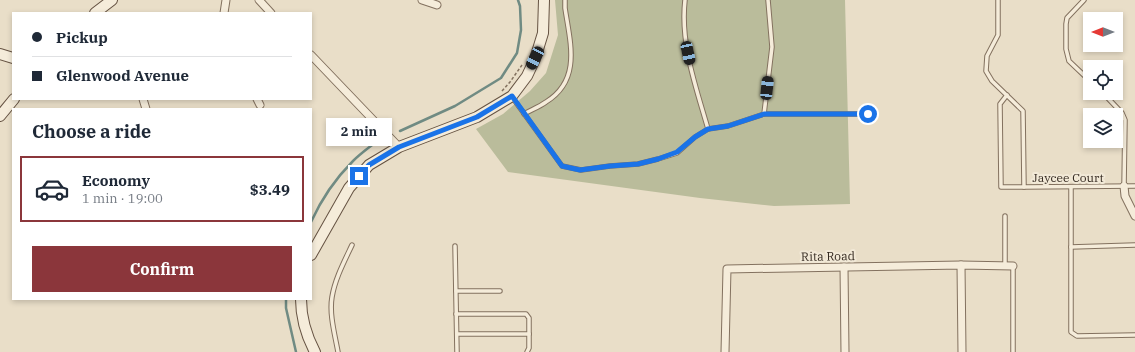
<!DOCTYPE html>
<meta charset="utf-8">
<style>
:root{--surface:#fff;--page:#f2f2f3;--text:#1f2937;--muted:#747a83;--line:#e0e1e3;--accent:#8b363b}
body{margin:0;font-family:"IBM Plex Serif",serif;background:var(--page);color:var(--text);height:100vh;display:flex;flex-direction:column;font-size:15px;white-space:nowrap}
*{box-sizing:border-box;margin:0}
p{font-size:13px;color:var(--muted)}
.icon{flex:none;width:22px;height:22px;fill:none;stroke:currentColor;stroke-width:2;stroke-linecap:round;stroke-linejoin:round}
.map{position:relative;flex:1;overflow:hidden}
.details{position:absolute;left:12px;top:108px;width:300px;height:192px;display:flex;flex-direction:column;background:var(--surface);border-radius:0px;box-shadow:0 2px 6px #0003}
.details>*{flex:none}
.hud{position:absolute;left:12px;top:12px;width:300px;height:88px;border-radius:0px;box-shadow:0 2px 6px #0003;display:grid;align-content:center;height:88px;padding:0 20px;background:var(--surface)}
.needle{width:26px;rotate:270deg}
.fabs{position:absolute;left:1083px;top:12px;display:grid;gap:8px}
.fabs a{display:grid;place-items:center;width:40px;height:40px;border-radius:0px;background:var(--surface);box-shadow:0 2px 6px #0003;font-size:20px}
.end{position:absolute;width:18px;height:18px;margin:-9px;border:5px solid #1a73e8;background:#fff;box-shadow:0 0 0 2px #fff}
.from{border-radius:50%}
.bubble{position:absolute;height:28px;border-radius:0px;background:var(--surface);box-shadow:0 2px 6px #0003;font-size:13px;font-weight:700;line-height:28px;text-align:center}
.car{position:absolute;width:12px;height:24px;margin:-12px -6px;border-radius:5px;box-shadow:0 0 3px 1px #0007;background:linear-gradient(#222 24%,#8ab4d8 0 40%,#222 0 76%,#8ab4d8 0 86%,#222 0)}
.hud b{display:flex;align-items:center;gap:14px;height:38px;font-size:15px}
.hud b+b{border-top:1px solid var(--line)}
.hud i{width:10px;height:10px;background:var(--text)}
ul{padding:0;list-style:none}
li{display:flex;align-items:center;gap:12px;height:66px;margin:0 8px 6px;padding:0 12px;border:2px solid transparent;border-radius:0px}
li div{flex:1}
li b{display:block;font-size:15px}
li em{font-style:normal;font-weight:700}
li.current{border-color:var(--accent)}
li>.icon{width:36px;height:36px;stroke-width:1.5}
h2{padding:0 20px;font-size:18px;line-height:48px}
.cta{display:flex;gap:8px;margin-top:auto;padding:8px 20px}
.cta a{flex:1;height:46px;border-radius:0px;background:var(--accent);color:#fff;font-size:16px;font-weight:700;line-height:46px;text-align:center}
.map>svg:first-child{display:block}
</style>
<div class="map">
<svg width="1135" height="352" viewBox="0 0 1135 352">
<rect width="100%" height="100%" fill="#e9dec8"/>
<path fill="#babc9b" d="M555,0H845L850,204L774,206L700,198L508,172L476,129L503,114L530,91L546,73L558,35Z"/>
<g fill="none" stroke-linecap="round" stroke-linejoin="round">
<g stroke="#708b83" stroke-width="2.5">
<path d="M400,131L455,106L501,78L517,53L521,30L520,6L518,0"/>
<path d="M311,222C321,200 336,178 353,161C361,153 370,147 377,141"/>
<path d="M286,299V308L296,352"/>
</g>
<g stroke="#83715f" stroke-width="5.5">
<g id="lane">
<path d="M685,0C680,44 696,87 708,129"/>
<path d="M998,0V35L987,56L986,71L992,81L1023,111L1024,187L1135,186"/>
<path d="M1084,0L1067,18L1066,24V49L1069,61L1090,81"/>
<path d="M1103,93L1122,113L1125,120L1124,186"/>
<path d="M1007,95L1000,104L1001,187H1024"/>
<path d="M512,97L562,166L581,170L610,166L638,164L658,159L677,153L695,137L708,129L728,126L764,114H868"/>
<path d="M524,114C531,110 539,107 546,102C582,80 570,42 565,8V0"/>
<path d="M764,114L772,47L768,0"/>
<path d="M1071,187V332L1077,336L1135,335"/>
<path d="M1005,216V266"/>
<path d="M455,246L457,352"/>
<path d="M1071,247L1135,245"/>
<path d="M456,291H500"/>
<path d="M456,314H526L529,318V348L527,352"/>
<path d="M457,334H529"/>
<path d="M338,352C335,335 329,314 332,297C335,279 344,262 352,245"/>
<path d="M1013,352V266"/>
</g>
</g>
<g stroke="#83715f" stroke-width="9">
<g id="street">
<path d="M259,0L271,13"/>
<path d="M422,0L437,5"/>
<path d="M224,13L226,0"/>
<path d="M311,55L399,147"/>
<path d="M143,99L146,109"/>
<path d="M257,99L260,105"/>
<path d="M1124,186L1125,196L1135,216"/>
<path d="M961,265L962,352"/>
<path d="M844,267L845,352"/>
<path d="M725,352L727,269L961,265L1013,266"/>
</g>
</g>
<g stroke="#655242" stroke-width="12">
<g id="secondary">
<path d="M95,13L112,0"/>
<path d="M0,54L13,58"/>
<path d="M0,116L14,99"/>
<path d="M311,255L349,188L369,165L399,147L477,117L512,96L527,76L535,59L543,33L544,0"/>
<path d="M301,299C301,318 306,335 315,352"/>
</g>
</g>
<path stroke="#83715f" stroke-width="1.5" stroke-dasharray="3 2" stroke-linecap="butt" d="M502,91L510,82L522,65"/>
<use href="#lane" stroke="#f5ecda" stroke-width="3.5"/>
<use href="#street" stroke="#f5ecda" stroke-width="7"/>
<use href="#secondary" stroke="#f5ecda" stroke-width="10"/>
</g>
<g fill="none" stroke-linecap="round" stroke-linejoin="round">
<path stroke="#1a73e8" stroke-width="5" d="M359,176L369,165L399,147L477,117L512,96L562,166L580,170L610,166L638,164L658,159L677,152L695,137L708,129L728,126L764,114H868"/>
</g>
<g text-anchor="middle" dominant-baseline="central" stroke-width="4" stroke-linejoin="round" paint-order="stroke">
<g font-size="12" fill="#352a21" stroke="#f2e9d7">
<text x="1068" y="177">Jaycee Court</text>
<text transform="translate(828 256) rotate(-1)">Rita Road</text>
</g>
</g>
</svg>
<div class="fabs">
<a><svg class="needle" viewBox="-14 -14 28 28"><path d="M0-13l5 13h-10z" fill="#e53935"/><path d="M0 13l5-13h-10z" fill="#747a83"/></svg></a>
<a><svg class="icon" aria-label="locate" viewBox="0 0 24 24"><circle cx="12" cy="12" r="6"/><path d="M12 2v4M12 18v4M2 12h4M18 12h4"/></svg></a>
<a><svg class="icon" aria-label="layers" viewBox="0 0 24 24"><path d="M12 4l9 5-9 5-9-5zM3 14l9 5 9-5"/></svg></a>
</div>
<i class="end from" style="left:868px;top:114px"></i>
<i class="end" style="left:359px;top:176px"></i>
<div class="bubble" style="left:326px;top:118px;width:66px">2 min</div>
<i class="car" style="left:688px;top:53px;rotate:168deg"></i>
<i class="car" style="left:535px;top:58px;rotate:207deg"></i>
<i class="car" style="left:767px;top:88px;rotate:6deg"></i>
<div class="hud">
<b><i class="from"></i>Pickup</b>
<b><i></i>Glenwood Avenue</b>
</div>
<section class="details">
<h2>Choose a ride</h2>
<ul>
<li class="current"><svg class="icon" aria-label="car" viewBox="0 0 24 24"><path d="M5 17H2v-5l4-1 3-4h7l3 4 3 1v5h-3M9 17h6M6 11h13"/><circle cx="7" cy="17" r="2"/><circle cx="17" cy="17" r="2"/></svg><div><b>Economy</b><p>1 min · 19:00</p></div><em>$3.49</em></li>
</ul>
<div class="cta"><a>Confirm</a></div>
</section>
</div>
